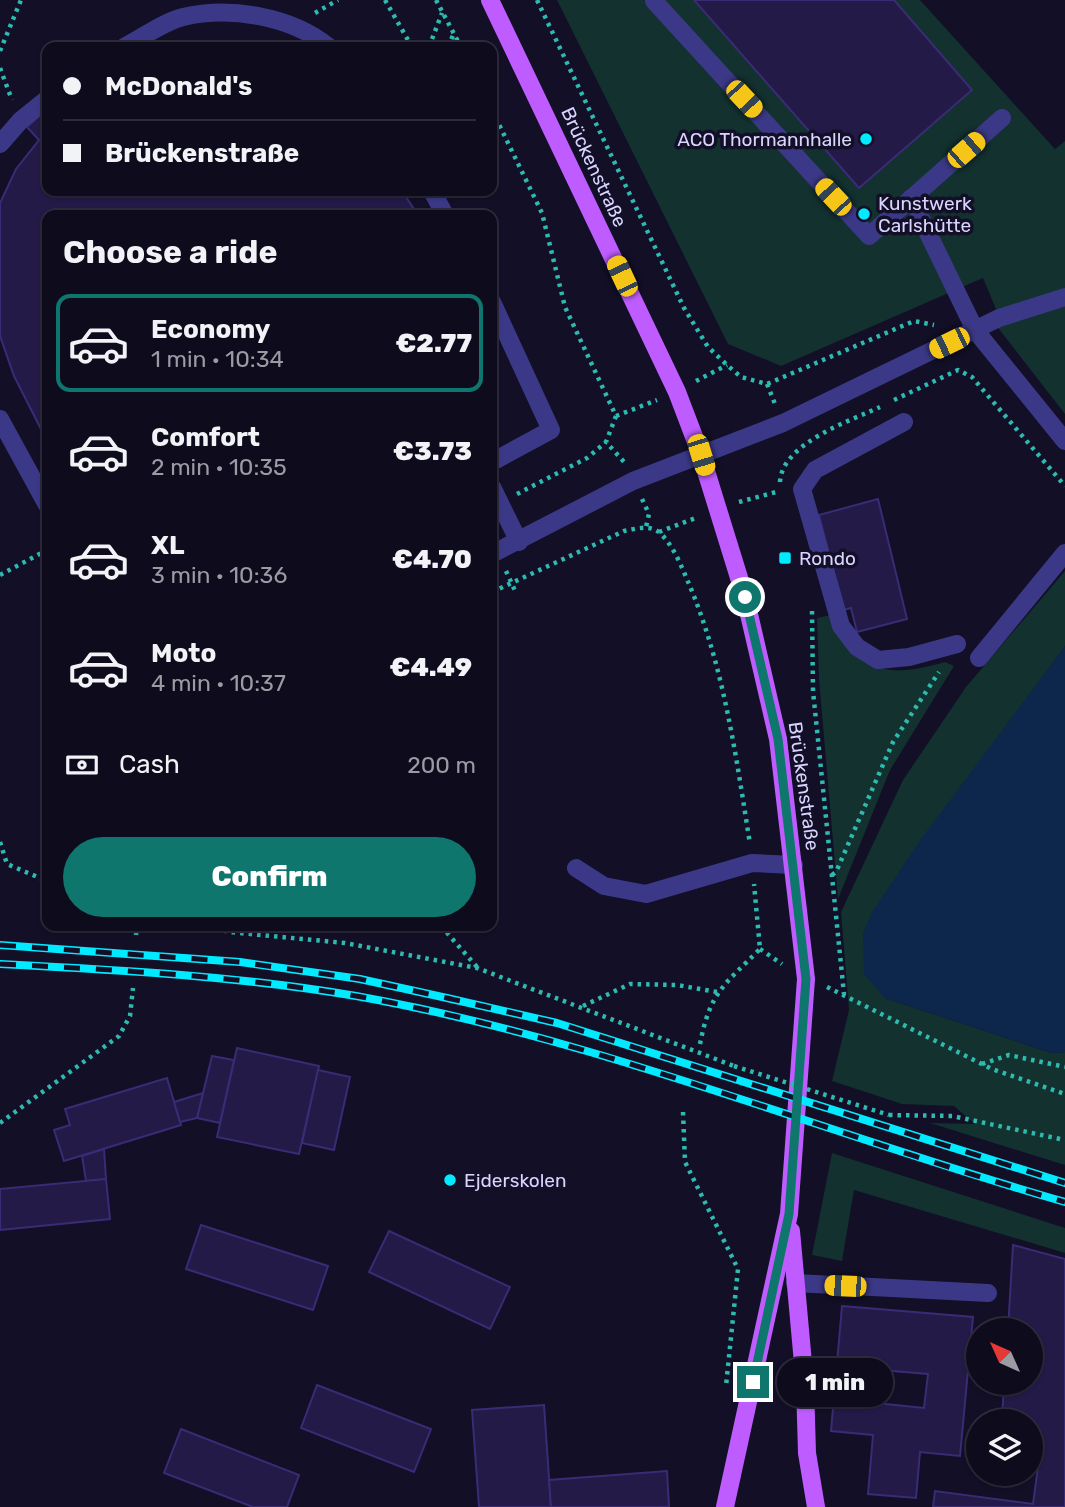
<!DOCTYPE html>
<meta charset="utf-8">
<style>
:root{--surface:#0e0b1d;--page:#171426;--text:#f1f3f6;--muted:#9b9ba4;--line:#2e2b3b;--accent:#0f766e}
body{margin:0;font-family:Rubik,sans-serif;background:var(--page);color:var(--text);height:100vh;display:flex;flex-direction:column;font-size:26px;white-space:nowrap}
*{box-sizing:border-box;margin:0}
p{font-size:23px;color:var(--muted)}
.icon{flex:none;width:38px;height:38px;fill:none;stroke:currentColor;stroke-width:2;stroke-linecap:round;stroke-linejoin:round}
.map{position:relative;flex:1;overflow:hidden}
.side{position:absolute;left:42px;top:210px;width:455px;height:721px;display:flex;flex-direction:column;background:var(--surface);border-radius:14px;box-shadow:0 2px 5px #0004,0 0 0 2px var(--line)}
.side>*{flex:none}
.hud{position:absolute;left:42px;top:42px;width:455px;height:154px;border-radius:14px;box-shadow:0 2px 5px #0004,0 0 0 2px var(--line);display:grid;align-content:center;height:154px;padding:0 21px;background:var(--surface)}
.needle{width:46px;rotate:315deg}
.buttons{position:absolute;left:966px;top:1318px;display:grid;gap:14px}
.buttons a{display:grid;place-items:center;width:77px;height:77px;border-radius:50%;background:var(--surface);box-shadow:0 2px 5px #0004,0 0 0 2px var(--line);font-size:35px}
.end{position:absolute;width:32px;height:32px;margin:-16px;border:9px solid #0f766e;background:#fff;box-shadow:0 0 0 4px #fff}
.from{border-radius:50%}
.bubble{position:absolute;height:49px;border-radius:24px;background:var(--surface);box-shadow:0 2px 5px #0004,0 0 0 2px var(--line);font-size:23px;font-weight:800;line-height:49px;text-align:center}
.car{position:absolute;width:21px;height:42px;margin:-21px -10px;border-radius:9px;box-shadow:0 0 5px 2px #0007;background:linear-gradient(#f5c518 24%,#345 0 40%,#f5c518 0 76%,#345 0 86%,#f5c518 0)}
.hud b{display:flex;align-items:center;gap:24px;height:66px;font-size:26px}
.hud b+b{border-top:2px solid var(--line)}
.hud i{width:18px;height:18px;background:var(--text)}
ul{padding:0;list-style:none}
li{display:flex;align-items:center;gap:21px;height:98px;margin:0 14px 10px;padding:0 7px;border:4px solid transparent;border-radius:14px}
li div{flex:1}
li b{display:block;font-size:26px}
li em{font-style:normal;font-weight:800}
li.current{border-color:var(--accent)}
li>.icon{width:63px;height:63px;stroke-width:1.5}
h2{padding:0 21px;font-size:32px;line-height:84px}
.pay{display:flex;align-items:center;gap:18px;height:77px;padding:0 21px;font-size:26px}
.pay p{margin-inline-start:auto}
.primary-button{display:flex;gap:14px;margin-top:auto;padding:14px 21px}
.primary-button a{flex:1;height:80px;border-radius:42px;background:var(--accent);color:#fff;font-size:28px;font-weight:800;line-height:80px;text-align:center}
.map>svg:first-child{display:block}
</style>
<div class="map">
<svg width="1065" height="1507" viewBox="0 0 1065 1507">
<rect width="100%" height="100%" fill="#120f27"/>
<g fill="#12312f">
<path d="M557,0H920L1055,149L1065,141V414L995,324L1001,321L983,278L781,366L728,344Z"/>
<path d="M1065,571V646L1047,672L885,998L1052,1053L1065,1052V1165L930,1123L975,1124L954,1106L902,1104L832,1081L849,1010L841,912L903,780L966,687Z"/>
<path d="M831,615C866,671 880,680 945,662L954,666L890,770L838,899L819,679L817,618Z"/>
<path d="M832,1153L1065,1228V1253L854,1190L842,1261L812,1255Z"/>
</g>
<path fill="#0d264c" d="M1065,646V1052L1052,1053L885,998L864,974L863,934L871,914L919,842Z"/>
<g fill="#231a48" stroke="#392c75" stroke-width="2" fill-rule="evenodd">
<path d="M694,0H894L972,90L859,188Z"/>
<path d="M47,109V191H402L418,215H47V441L14,376L0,336V203L16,169L39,140L27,127Z"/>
<path d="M878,499L907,619L857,632L851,608L843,610L819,515Z"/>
<path d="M237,1048L319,1066L299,1154L217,1137Z"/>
<path d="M212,1056L234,1060L220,1123L197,1118Z"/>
<path d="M318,1070L350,1077L334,1150L302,1143Z"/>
<path d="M167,1078L181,1125L64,1161L54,1130L70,1125L65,1109Z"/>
<path d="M203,1093L197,1118L180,1122L174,1102Z"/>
<path d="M104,1149L106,1179L86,1181L82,1156Z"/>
<path d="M106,1179L110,1219L0,1230V1189Z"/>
<path d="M201,1225L328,1266L313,1310L186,1269Z"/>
<path d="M389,1231L510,1287L490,1329L369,1272Z"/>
<path d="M1013,1245L1065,1259V1507H933L935,1491L1033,1504L1042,1437L1031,1435V1421H1002L1004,1382H1031V1330H1008Z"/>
<path d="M842,1306L973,1317L960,1456L920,1452L916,1498L868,1494L873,1435L831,1431ZM880,1370L928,1374L924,1408L876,1403Z"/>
<path d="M317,1385L431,1429L414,1472L301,1428Z"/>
<path d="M544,1405L551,1507H479L472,1410Z"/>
<path d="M181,1429L299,1475L287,1507H253L164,1473Z"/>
<path d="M667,1471L669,1507H551L549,1480Z"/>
</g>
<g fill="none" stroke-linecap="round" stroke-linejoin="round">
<g stroke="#2dbbb0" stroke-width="4.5" stroke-dasharray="3.5 5" stroke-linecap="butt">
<path d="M385,0L412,47"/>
<path d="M436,0L461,47"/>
<path d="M537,0L684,308L708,347L727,365L741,377L767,384L914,321L934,325"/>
<path d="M315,13L338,0"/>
<path d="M429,47L442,13"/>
<path d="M448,47L454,33"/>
<path d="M0,51L21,0"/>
<path d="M0,68L12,100"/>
<path d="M492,110L542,213L565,307L616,416L606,442L625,463"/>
<path d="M696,381L727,365"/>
<path d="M767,384L775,404"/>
<path d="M894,400L958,370L972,377L1065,486"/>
<path d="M616,416L657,400"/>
<path d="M780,482C782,443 850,421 880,407"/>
<path d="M517,494L587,458L606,442"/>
<path d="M642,499L649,514L646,527"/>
<path d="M739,502L780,491"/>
<path d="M659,532L698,517"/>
<path d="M506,571L516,593"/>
<path d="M0,575L47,550"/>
<path d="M492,592L624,531C636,529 650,524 660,533C674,546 682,568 689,584C724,667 736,756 750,844"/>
<path d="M812,611L813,691L844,994"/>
<path d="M0,842L7,864L47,881"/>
<path d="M832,875L836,872L893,742L939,672"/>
<path d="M207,926L229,932L345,943L477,968L734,1066"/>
<path d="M441,926L477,967"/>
<path d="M136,935L137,926"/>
<path d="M760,949L782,964"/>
<path d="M827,987L992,1069L1065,1094"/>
<path d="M583,1006L630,984L677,985L717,992"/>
<path d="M700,1044C710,992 724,985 760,949L754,884"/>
<path d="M982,1064L1009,1055L1065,1067"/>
<path d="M683,1112L685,1162L738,1269L726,1386"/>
<path d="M889,1115L952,1116L1065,1140"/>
<path d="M0,1123L119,1036L130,1016L133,988"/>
</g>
<g stroke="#3b3987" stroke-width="18">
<path d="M654,1L869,236L1002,118"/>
<path d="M124,47C142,38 163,22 183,17C230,6 291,16 329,47"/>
<path d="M0,144L21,120L47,99"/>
<path d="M432,191L445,215"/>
<path d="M911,198L975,330L1065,441"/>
<path d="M492,302L551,430L492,462"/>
<path d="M0,419L47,505"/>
<path d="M904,422L815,470L802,489L841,626L857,647L878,660L909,657L957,644"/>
<path d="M492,487L519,542"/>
<path d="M492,554L633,481L783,423L999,318L1065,297"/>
<path d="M979,658L1065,553"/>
<path d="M576,868L604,886L646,894L752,863L794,865"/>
<path d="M795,1283L988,1293"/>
</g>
<g stroke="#bf5cff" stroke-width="18">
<path d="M490,0L677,392L701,455L745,597L778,739L806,979L789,1214L725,1507"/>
<path d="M791,1231L805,1385L807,1453L816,1507"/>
</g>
<g stroke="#01eaff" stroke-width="8">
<g id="rail">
<path d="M0,945L240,962L360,979L447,998L557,1023L1065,1183"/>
<path d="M0,964C120,970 238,976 356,996C600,1039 828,1135 1065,1202"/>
</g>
</g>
<use href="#rail" stroke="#120f27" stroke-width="5" stroke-dasharray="16" stroke-linecap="butt"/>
<path stroke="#2dbbb0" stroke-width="4.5" stroke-dasharray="3.5 5" stroke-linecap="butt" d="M734,1066L889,1115"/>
</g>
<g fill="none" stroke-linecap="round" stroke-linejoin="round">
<path stroke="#0f766e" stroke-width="9" d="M745,597L778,739L806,979L789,1214L753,1382"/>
</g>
<g fill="#01eaff" stroke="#120f27" stroke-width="2.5">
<circle cx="866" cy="139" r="7"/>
<circle cx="864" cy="214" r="7"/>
<rect x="778" y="551" width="14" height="14" rx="3.5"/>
<circle cx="450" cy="1180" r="7"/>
</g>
<g text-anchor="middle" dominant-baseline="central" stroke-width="7" stroke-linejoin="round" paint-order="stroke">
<g font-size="19" fill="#d9d5ff" stroke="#120f27" text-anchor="start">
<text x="852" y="139" text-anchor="end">ACO Thormannhalle</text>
<text x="878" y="203">Kunstwerk<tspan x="878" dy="22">Carlshütte</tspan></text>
<text x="799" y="558">Rondo</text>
<text x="464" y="1180">Ejderskolen</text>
</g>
<g font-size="19" fill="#d9d5ff" stroke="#120f27">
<text transform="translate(594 167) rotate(65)">Brückenstraße</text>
<text transform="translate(804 786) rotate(82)">Brückenstraße</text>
</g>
</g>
</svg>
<div class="buttons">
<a><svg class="needle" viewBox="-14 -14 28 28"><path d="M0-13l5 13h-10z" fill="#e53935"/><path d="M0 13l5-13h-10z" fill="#9b9ba4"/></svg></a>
<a><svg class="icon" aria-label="layers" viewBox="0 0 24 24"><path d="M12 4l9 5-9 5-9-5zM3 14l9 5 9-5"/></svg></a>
</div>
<i class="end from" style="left:745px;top:597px"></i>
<i class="end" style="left:753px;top:1382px"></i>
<div class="bubble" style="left:777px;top:1358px;width:116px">1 min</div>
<i class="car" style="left:744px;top:99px;rotate:137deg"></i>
<i class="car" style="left:966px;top:150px;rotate:49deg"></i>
<i class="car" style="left:833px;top:197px;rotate:317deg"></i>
<i class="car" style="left:622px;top:276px;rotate:335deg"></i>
<i class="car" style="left:949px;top:343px;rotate:244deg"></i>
<i class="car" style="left:701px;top:455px;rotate:163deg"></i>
<i class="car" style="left:845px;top:1286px;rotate:272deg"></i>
<div class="hud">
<b><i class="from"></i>McDonald's</b>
<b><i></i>Brückenstraße</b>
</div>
<section class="side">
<h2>Choose a ride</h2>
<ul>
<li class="current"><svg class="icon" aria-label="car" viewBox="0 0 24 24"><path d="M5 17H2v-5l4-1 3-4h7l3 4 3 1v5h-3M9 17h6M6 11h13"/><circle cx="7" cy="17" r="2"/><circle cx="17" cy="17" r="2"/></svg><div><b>Economy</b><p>1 min · 10:34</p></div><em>€2.77</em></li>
<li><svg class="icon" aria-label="car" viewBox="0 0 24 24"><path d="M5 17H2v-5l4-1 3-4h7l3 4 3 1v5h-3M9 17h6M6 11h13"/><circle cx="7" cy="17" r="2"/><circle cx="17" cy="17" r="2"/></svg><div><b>Comfort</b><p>2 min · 10:35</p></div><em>€3.73</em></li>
<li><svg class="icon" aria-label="car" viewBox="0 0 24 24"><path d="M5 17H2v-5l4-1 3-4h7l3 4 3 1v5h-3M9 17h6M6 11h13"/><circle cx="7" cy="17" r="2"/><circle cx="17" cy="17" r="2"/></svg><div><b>XL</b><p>3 min · 10:36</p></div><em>€4.70</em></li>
<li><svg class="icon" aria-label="car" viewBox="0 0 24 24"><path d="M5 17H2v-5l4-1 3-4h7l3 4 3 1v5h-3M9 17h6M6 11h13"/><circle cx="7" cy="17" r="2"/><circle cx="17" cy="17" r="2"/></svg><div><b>Moto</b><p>4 min · 10:37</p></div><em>€4.49</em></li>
</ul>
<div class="pay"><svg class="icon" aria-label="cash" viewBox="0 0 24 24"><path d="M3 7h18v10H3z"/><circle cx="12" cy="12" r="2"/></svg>Cash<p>200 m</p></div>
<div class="primary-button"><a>Confirm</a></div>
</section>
</div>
